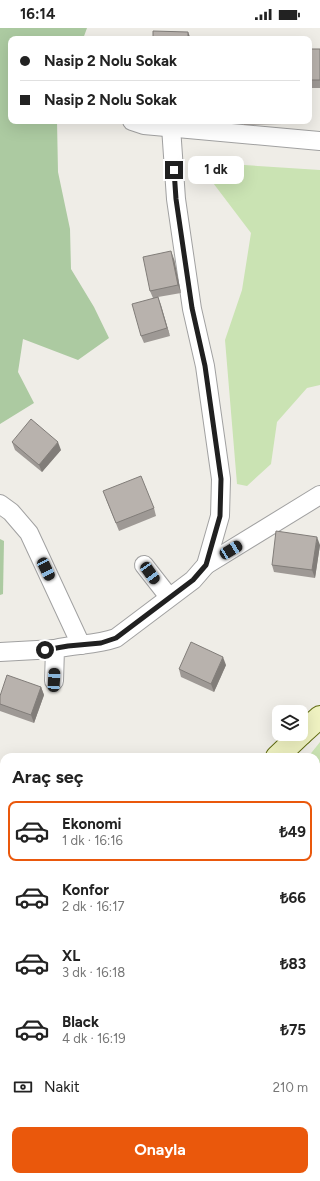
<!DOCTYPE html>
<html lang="tr">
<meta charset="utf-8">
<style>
:root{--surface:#fff;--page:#f6f6f6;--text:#222;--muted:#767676;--line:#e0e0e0;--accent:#ea580c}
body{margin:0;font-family:Figtree,sans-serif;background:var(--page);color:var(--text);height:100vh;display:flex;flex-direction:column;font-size:15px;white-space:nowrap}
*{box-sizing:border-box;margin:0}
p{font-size:13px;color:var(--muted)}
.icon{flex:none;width:22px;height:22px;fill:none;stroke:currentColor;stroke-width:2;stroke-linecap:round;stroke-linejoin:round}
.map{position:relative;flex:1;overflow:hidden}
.details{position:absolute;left:0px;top:725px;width:320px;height:428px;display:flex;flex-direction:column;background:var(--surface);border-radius:12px 12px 0 0;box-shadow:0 4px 16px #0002}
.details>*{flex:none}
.guide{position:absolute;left:8px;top:8px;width:304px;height:88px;border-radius:8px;box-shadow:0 4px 16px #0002;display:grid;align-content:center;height:88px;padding:0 12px;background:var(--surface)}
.tools{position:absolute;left:272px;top:677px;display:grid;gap:8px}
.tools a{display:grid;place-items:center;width:36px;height:36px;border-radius:8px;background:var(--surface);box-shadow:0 4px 16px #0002;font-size:20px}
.end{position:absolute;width:18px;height:18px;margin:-9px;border:5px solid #202020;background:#fff;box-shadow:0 0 0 2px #fff}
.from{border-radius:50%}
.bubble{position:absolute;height:28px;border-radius:8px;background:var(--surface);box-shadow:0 4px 16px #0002;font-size:13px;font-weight:700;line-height:28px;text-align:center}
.car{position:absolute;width:12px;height:24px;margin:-12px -6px;border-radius:5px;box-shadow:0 0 3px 1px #0007;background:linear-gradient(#222 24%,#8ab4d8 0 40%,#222 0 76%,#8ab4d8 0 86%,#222 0)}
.guide b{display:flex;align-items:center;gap:14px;height:38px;font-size:15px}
.guide b+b{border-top:1px solid var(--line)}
.guide i{width:10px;height:10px;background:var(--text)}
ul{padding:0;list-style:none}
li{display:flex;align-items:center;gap:12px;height:60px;margin:0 8px 6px;padding:0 4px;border:2px solid transparent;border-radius:8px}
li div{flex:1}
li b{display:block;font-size:15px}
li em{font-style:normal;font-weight:700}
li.active{border-color:var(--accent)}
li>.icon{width:36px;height:36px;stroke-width:1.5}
h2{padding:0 12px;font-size:18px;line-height:48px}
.pay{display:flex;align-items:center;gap:10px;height:44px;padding:0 12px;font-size:15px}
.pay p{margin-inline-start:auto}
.primary-button{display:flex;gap:8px;margin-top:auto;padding:8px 12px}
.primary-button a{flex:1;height:46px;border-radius:8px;background:var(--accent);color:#fff;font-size:16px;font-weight:700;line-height:46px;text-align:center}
.status{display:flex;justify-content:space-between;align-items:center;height:28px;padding:0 20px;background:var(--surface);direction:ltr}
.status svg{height:11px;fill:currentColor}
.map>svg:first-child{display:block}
</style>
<div class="status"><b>16:14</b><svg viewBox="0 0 49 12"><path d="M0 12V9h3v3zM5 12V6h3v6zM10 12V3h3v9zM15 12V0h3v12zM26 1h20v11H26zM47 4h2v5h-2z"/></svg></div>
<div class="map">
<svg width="320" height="1153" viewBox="0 0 320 1153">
<rect width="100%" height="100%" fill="#efede7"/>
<g fill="#cae3b3">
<path d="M229,136L320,142V357L307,360L277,394L271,436L247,458L237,456L225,312L242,262L251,205L201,139Z"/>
<path d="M320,714V1153H24L26,1149H316V729H308Z"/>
</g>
<g fill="#accaa1">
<path d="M0,0H87L83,11H11V93H57L58,144L70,201L71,241L94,279L109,310L78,332L23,311L18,344L34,375L0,396Z"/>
<path d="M0,511L4,513L3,566L0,567Z"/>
</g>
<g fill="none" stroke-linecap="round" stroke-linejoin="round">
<g stroke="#a1a1a1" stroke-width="20">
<g id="street">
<path d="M132,93L144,97L320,113"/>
<path d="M0,476L11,484L29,505L81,617"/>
<path d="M144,537L169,569"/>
<path d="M206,537L320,467"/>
<path d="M0,624L55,621"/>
<path d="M54,653L55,621C75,616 96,617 116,610L193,552L206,537L220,488L221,451L205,338L192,281L176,171L171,99"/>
<path d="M0,775L4,778"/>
<path d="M0,826L4,818"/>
<path d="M316,868L320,871"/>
<path d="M0,906L4,910"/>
<path d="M1,1132L4,1110"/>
</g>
</g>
<g stroke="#616c11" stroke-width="24">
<g id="secondary">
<path d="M301,706L320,689"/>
<path d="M277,729L301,706"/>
<path d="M0,1135L4,1127"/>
</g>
</g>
<use href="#street" stroke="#fff" stroke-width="18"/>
<use href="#secondary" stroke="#f0f3c2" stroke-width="22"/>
</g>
<g fill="#9e9995">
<rect x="309" y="21" width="11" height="39"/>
<path d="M243,93H282V96L244,97Z"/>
<path d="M174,231L181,265L158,269L170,308L144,315L141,308L153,270L150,263Z"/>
<path d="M12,414L61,422L42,444L15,422Z"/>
<path d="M106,471L154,480L156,488L119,503Z"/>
<path d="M320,517L315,550L274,544L272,537Z"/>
<path d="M226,637L214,664L181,649L179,641Z"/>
<path d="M41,659L44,667L34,695L0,683V668Z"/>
</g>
<g fill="#817d79">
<path d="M188,4L191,11H188Z"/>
<path d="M171,223L174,231L181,265L178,257Z"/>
<path d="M158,269L161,277L170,308L167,300Z"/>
<path d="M58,414L61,422L42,444L39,437Z"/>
<path d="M317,509L320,517L315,550L312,542Z"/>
<path d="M223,629L226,637L214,664L211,656Z"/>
<path d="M41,659L44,667L34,695L31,687Z"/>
<path d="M0,780L3,788L0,792Z"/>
</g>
<g fill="#b8b2ad" stroke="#817d79">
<path d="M153,3L188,4V11H153Z"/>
<rect x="309" y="21" width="11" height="31"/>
<path d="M171,223L178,257L150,263L143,229Z"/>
<path d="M158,269L167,300L141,308L132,276Z"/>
<path d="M31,391L58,414L39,437L12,414Z"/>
<path d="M141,448L154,480L116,495L103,463Z"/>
<path d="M276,503L317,509L312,542L272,537Z"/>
<path d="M191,614L223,629L211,656L179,641Z"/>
<path d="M7,647L41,659L31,687L0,676V668Z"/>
</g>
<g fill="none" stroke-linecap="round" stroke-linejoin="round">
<path stroke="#202020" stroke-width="5" d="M45,622L68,618L101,615L116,610L193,552L206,537L220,488L221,451L205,338L192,280L176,171L174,142"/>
</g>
</svg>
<div class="tools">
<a><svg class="icon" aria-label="layers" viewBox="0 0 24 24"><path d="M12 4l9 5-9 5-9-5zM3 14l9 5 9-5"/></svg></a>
</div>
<i class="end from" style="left:45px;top:622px"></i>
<i class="end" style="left:174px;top:142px"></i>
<div class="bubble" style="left:188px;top:128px;width:56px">1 dk</div>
<i class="car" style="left:231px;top:522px;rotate:59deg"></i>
<i class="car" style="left:46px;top:541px;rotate:154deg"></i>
<i class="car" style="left:150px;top:545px;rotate:145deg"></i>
<i class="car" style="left:54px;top:652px;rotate:3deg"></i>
<div class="guide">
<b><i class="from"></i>Nasip 2 Nolu Sokak</b>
<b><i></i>Nasip 2 Nolu Sokak</b>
</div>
<section class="details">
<h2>Araç seç</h2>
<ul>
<li class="active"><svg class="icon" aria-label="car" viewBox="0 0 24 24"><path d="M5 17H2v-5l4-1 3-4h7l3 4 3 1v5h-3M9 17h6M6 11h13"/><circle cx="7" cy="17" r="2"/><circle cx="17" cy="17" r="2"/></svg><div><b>Ekonomi</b><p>1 dk · 16:16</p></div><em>₺49</em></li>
<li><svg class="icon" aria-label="car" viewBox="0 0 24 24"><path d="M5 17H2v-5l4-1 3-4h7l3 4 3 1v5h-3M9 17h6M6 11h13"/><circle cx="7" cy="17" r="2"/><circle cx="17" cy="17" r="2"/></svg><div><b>Konfor</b><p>2 dk · 16:17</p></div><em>₺66</em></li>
<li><svg class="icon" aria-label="car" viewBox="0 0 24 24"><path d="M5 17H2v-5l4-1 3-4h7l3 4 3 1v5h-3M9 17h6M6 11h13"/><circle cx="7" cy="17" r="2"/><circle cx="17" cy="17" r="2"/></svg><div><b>XL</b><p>3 dk · 16:18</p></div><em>₺83</em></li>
<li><svg class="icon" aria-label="car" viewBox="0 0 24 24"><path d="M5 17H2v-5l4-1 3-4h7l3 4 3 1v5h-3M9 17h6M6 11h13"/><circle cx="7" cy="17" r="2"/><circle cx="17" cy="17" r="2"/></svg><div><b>Black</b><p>4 dk · 16:19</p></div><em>₺75</em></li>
</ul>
<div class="pay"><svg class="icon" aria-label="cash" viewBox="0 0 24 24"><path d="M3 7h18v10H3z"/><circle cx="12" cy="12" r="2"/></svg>Nakit<p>210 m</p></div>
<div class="primary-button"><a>Onayla</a></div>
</section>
</div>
